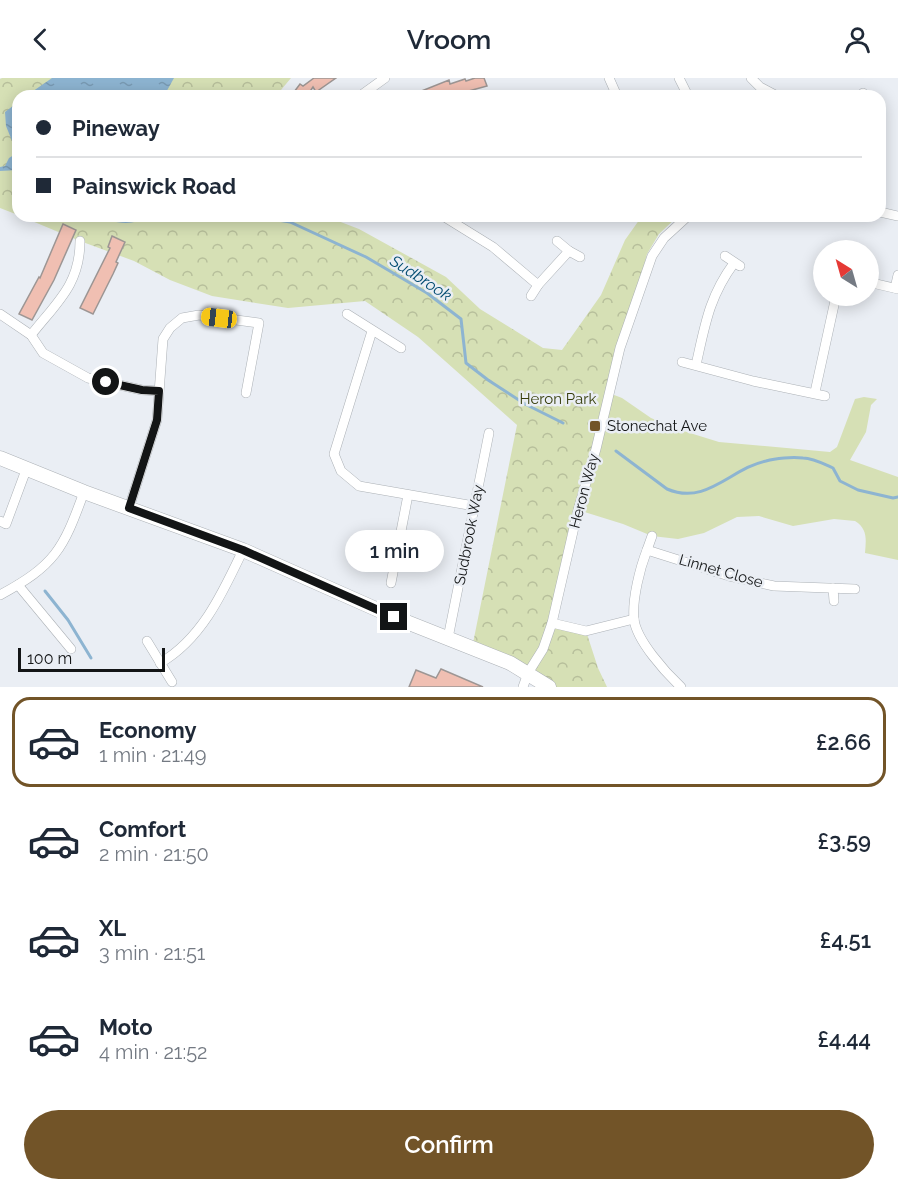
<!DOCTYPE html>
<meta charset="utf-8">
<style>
:root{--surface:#fff;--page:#f2f2f3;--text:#1f2937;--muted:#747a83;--line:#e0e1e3;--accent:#725428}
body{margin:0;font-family:Raleway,sans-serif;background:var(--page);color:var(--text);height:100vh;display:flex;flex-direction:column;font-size:22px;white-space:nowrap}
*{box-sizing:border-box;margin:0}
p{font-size:20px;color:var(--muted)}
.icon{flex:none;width:33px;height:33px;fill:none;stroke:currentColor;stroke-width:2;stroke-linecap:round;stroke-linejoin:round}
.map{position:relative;height:609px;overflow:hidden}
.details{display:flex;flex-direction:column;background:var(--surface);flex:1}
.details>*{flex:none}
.banner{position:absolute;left:12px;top:12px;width:874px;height:132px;border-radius:18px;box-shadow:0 3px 15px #0003;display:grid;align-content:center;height:132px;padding:0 24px;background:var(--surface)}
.needle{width:39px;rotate:323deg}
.controls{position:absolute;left:813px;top:162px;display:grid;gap:12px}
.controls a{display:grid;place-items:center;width:66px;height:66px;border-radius:50%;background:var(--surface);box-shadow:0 3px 15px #0003;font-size:30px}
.scale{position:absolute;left:18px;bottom:15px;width:147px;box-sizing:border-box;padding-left:6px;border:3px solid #131516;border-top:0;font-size:16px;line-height:21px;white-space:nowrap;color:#131516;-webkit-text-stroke:4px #eaeef4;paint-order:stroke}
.end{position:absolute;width:27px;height:27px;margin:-14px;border:8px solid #131516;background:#fff;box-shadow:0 0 0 3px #fff}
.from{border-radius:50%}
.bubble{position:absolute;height:42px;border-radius:21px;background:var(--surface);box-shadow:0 3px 15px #0003;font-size:20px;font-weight:600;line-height:42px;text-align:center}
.car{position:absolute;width:18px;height:36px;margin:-18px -9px;border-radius:8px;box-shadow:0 0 4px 2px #0007;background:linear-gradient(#f5c518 24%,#345 0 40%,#f5c518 0 76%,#345 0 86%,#f5c518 0)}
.banner b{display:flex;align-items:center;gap:21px;height:57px;font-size:22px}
.banner b+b{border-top:2px solid var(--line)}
.banner i{width:15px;height:15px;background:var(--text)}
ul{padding:10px 0 0;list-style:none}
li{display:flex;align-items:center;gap:18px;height:90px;margin:0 12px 9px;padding:0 12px;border:3px solid transparent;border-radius:18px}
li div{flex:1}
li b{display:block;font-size:22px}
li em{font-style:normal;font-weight:600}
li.active{border-color:var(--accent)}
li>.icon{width:54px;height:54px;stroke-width:1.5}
.cta{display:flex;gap:12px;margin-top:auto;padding:12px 24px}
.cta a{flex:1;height:69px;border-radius:36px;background:var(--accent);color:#fff;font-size:24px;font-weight:600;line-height:69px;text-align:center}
header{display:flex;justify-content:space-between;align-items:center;height:78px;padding:0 24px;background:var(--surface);font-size:27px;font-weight:600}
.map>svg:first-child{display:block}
</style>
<header><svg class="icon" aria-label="back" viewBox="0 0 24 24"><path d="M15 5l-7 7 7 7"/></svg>Vroom<svg class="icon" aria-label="person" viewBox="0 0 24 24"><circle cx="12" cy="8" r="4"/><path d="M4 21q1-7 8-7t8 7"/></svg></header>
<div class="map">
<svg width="898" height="609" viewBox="0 0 898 609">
<defs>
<pattern id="park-crowns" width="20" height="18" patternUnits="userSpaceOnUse" patternTransform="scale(1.5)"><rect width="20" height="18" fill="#d6e0b5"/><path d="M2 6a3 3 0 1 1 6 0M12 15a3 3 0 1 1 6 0" fill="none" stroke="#b7bf9b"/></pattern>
<pattern id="water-ripples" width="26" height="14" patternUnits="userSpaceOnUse" patternTransform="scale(1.5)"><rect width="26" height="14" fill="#8db4d1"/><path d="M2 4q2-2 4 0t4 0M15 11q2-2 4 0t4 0" fill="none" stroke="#799ab3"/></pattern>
</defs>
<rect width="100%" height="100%" fill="#eaeef4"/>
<path fill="#d6e0b5" d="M609,315L622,320L651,340L677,351L719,364L830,374L837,369L855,321L864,319L877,321L871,327L866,354L850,382L898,399V482L865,475C866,462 868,451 855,443L834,441L793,448L759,438L737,439L704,455L678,461L652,458L623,446L578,432Z"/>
<g fill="url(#park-crowns)">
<path d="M2,0H291L276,18H18V137L0,130V1Z"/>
<path d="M20,138H325L359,151L446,199L480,231L543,270L562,272L601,217L625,162L642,138H678L659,156L647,176L552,545L586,553L598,590L607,609H549L472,570L517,347L418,259L365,223L288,230L212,218L170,202L134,183L80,163Z"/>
</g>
<g fill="url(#water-ripples)">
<path d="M52,0H174L164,18H26Z"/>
<path d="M18,24V92L0,93V89L5,88L9,80L17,75L6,48L5,34Z"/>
<path d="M96,138H146C133,150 111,144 96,138Z"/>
</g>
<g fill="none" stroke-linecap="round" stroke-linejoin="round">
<g stroke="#8db4d1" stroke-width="3">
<path d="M254,138L290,144L366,179L427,215L461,241L466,285L488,302L525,326L563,345"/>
<path d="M616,373L667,411C707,428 731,390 766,383C776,380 792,379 803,380C813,380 824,386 833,390L840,403L858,412L893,420L898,419"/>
<path d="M45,513L68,542L91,580"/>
</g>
</g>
<g fill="#f0bfb2" stroke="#9d9694" stroke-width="1.5">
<path d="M314,0H336L316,14L313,9L307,18H291L300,6L303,8Z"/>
<path d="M475,0H484L487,8L454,17L453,13L441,18H409L449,2L450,6L465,1L466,3Z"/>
<path d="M63,146L76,152L54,202L32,242L19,236L39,199L40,200Z"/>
<path d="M112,158L125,164L116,184L118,185L113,196L93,236L80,230L110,170L108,169Z"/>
<path d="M441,591L483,609H409L416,592L436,600Z"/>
</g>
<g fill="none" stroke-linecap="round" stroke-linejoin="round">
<g stroke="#acb1b6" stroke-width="10">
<g id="street">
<path d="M609,0L617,18"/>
<path d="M679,0L688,18"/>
<path d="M751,0L760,9L777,18"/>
<path d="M360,18L385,0"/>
<path d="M862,18L863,15"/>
<path d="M880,134L898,138"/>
<path d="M443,138L493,169L538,207L569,173L580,179"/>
<path d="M557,163L569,173"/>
<path d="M725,178L740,188"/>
<path d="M819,191L824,193"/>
<path d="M868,204L898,211"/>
<path d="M895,210L898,197"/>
<path d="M531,218L538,207"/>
<path d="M0,236L31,257L43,275L88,300L142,312L159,313"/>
<path d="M347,236L401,270"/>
<path d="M372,253L334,376L341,393L359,408L474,428"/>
<path d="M31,257C56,225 80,207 80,163"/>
<path d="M682,284L753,303L825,318"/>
<path d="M696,287C705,247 709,219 734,185"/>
<path d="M815,314L836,218"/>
<path d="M129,430L157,342L163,261L170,250L182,240L199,237L259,245L246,315"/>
<path d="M0,443L6,446L26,392"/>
<path d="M647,472L652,458"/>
<path d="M391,505L408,417"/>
<path d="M18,507L71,571"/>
<path d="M833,510L834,523"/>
<path d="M0,517C55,487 63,472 84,414"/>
<path d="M552,545L586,553L634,541"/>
<path d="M448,560L489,355"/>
<path d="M147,563L172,604"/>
<path d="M160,585C202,561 223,514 243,472"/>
<path d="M523,609L528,595L543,571L552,545L578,432L596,371L620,270L652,178L664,160L688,138"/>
<path d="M681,609C666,595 636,562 634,541C632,521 640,490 647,472L729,498L774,508L855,511"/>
</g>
</g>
<g stroke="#acb1b6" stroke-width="15">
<path id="secondary" d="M0,380L84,414L243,472L394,539L510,585L549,609"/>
</g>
<use href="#street" stroke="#fff" stroke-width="9"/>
<use href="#secondary" stroke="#fff" stroke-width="14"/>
</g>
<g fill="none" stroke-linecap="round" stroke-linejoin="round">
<path stroke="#131516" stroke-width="8" d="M106,304L142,312L159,313L157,342L129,430L243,472L394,539"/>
</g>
<rect fill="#725428" stroke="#eaeef4" stroke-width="2" x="589" y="342" width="12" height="12" rx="3"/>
<g text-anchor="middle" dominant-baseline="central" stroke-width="5" stroke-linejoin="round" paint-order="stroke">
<g font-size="15" fill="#373f0c" stroke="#eaeef4">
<text x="558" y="321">Heron Park</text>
</g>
<g font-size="15" fill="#131516" stroke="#eaeef4" text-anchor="start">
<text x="607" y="348">Stonechat Ave</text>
</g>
<g font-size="15" fill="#131516" stroke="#eaeef4">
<text transform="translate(584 413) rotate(-75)">Heron Way</text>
<text transform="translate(469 457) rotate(-79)">Sudbrook Way</text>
<text transform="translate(721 493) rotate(16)">Linnet Close</text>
</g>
<g font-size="16" font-style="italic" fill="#034c71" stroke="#eaeef4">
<text transform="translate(421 200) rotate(33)">Sudbrook</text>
</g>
</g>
</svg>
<div class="controls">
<a><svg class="needle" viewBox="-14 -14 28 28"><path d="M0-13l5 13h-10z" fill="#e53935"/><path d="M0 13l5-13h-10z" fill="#747a83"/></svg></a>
</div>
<div class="scale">100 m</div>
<i class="end from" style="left:106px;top:304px"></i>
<i class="end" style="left:394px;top:539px"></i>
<div class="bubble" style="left:345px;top:452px;width:99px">1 min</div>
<i class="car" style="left:219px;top:240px;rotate:277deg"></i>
<div class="banner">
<b><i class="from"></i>Pineway</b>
<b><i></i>Painswick Road</b>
</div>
</div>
<section class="details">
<ul>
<li class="active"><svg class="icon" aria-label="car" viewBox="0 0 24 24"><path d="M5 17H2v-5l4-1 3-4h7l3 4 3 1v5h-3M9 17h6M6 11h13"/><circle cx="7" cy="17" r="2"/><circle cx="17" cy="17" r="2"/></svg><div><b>Economy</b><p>1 min · 21:49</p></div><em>£2.66</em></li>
<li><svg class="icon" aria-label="car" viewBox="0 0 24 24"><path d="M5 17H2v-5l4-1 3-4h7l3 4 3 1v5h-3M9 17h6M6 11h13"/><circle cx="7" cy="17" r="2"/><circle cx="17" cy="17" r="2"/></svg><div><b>Comfort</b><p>2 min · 21:50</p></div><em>£3.59</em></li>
<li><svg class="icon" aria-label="car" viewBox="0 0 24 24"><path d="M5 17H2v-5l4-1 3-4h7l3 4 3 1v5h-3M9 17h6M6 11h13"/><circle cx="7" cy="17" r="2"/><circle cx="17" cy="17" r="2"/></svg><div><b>XL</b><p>3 min · 21:51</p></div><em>£4.51</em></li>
<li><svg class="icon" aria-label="car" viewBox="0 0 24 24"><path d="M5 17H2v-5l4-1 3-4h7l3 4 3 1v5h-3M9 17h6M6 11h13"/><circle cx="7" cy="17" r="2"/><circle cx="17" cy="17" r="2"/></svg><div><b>Moto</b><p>4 min · 21:52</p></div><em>£4.44</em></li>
</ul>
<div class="cta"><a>Confirm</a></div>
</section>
